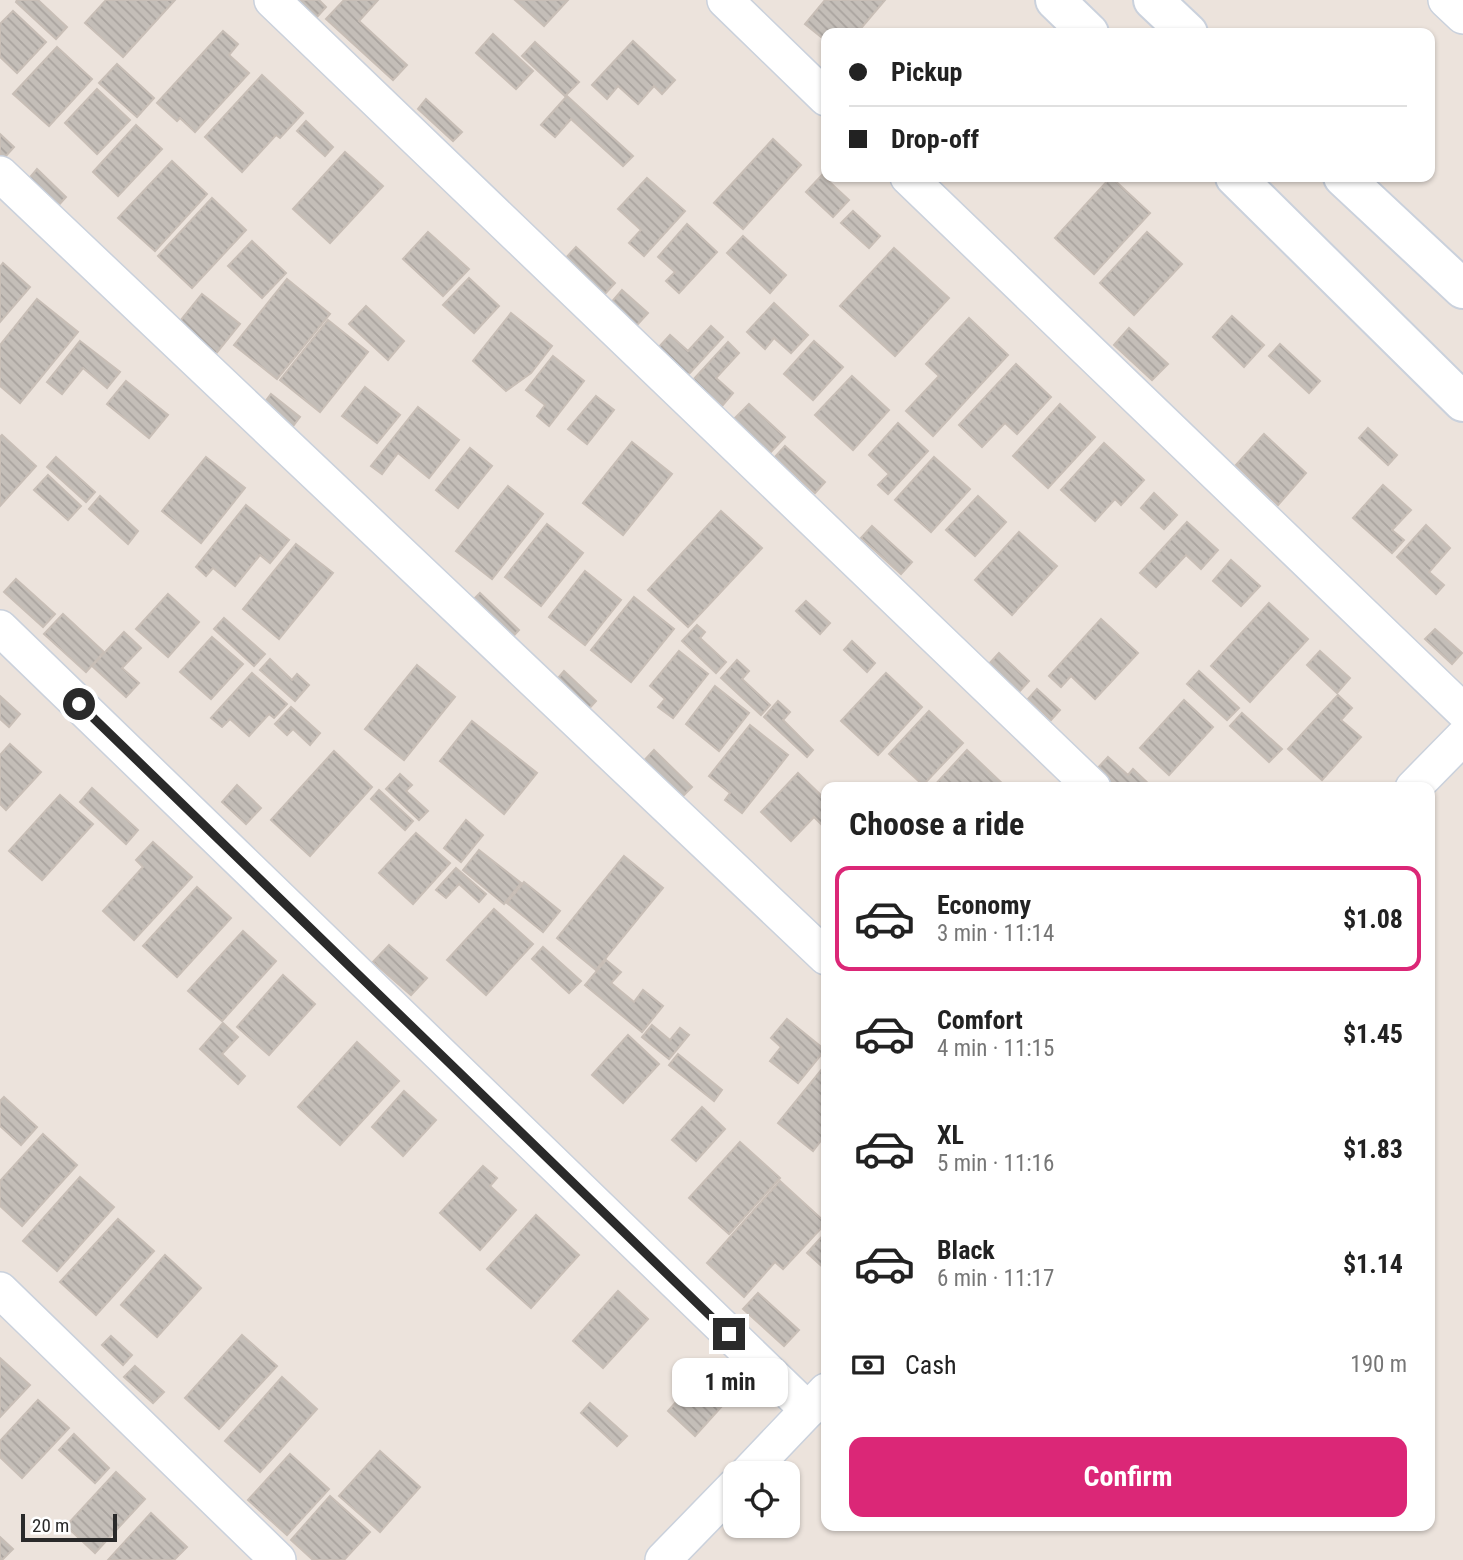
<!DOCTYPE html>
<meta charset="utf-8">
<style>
:root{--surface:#fff;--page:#f2f2f2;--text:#222;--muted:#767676;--line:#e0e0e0;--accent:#db2777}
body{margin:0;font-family:"Roboto Condensed",sans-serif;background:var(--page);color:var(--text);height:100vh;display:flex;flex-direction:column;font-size:26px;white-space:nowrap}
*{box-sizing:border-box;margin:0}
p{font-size:23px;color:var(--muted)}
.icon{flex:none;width:38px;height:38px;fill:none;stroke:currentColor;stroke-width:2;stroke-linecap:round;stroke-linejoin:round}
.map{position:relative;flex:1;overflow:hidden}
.drawer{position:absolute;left:821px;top:782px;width:614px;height:749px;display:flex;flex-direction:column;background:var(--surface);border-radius:14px;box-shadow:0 2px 5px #0004}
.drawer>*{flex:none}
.banner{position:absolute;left:821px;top:28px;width:614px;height:154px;border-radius:14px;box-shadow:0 2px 5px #0004;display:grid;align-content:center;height:154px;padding:0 28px;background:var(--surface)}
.controls{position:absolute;left:723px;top:1461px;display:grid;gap:14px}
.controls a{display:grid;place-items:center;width:77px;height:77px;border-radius:14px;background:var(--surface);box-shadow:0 2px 5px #0004;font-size:35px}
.scale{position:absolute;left:21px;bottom:18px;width:96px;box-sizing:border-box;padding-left:7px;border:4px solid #2a2a2a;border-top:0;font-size:19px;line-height:24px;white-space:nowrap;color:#2a2a2a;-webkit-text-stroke:5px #fff;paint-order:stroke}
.end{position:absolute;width:32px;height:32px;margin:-16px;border:9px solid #2a2a2a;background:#fff;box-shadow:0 0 0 4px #fff}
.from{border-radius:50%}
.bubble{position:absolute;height:49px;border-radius:14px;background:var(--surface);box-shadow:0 2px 5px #0004;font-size:23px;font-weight:700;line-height:49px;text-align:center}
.banner b{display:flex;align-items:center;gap:24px;height:66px;font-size:26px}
.banner b+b{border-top:2px solid var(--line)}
.banner i{width:18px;height:18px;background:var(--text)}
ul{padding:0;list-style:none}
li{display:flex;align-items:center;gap:21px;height:105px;margin:0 14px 10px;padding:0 14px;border:4px solid transparent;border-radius:14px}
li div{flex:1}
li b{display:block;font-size:26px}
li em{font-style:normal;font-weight:700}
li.active{border-color:var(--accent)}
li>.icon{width:63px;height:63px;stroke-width:1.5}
h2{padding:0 28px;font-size:32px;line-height:84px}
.pay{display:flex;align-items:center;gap:18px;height:77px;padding:0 28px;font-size:26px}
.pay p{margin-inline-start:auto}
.action{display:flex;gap:14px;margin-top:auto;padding:14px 28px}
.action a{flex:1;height:80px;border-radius:14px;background:var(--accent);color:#fff;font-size:28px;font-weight:700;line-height:80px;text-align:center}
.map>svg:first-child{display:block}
</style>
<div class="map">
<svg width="1463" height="1560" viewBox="0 0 1463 1560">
<defs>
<pattern id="building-back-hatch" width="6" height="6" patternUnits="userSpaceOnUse" patternTransform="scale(1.75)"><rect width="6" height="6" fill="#c4beb8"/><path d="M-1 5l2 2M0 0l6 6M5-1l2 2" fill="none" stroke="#a9a39e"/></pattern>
</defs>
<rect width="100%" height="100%" fill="#ece3dc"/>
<g fill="url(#building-back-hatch)" stroke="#c8beb6" stroke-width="2">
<path d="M17,0H38L67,27L56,39L16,2Z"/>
<path d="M106,0H175L123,57L85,23Z"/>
<path d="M296,0H319L326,7L316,18Z"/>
<path d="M344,0H378L359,21L407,65L393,80L326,19Z"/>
<path d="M515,0H568L544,26Z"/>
<path d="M825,0H885L857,33H826V41L805,24Z"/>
<path d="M13,11L46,42L17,73L0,57V24Z"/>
<path d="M223,31L238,44L229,55L249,73L195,132L180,118L177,121L157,103Z"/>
<path d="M493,34L533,71L516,89L476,53Z"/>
<path d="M633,41L675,80L662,94L654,86L638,104L618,86L607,99L592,85Z"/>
<path d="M535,42L579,82L565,96L522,56Z"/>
<path d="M57,47L92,79L49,126L13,94Z"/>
<path d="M117,64L154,98L137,117L99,83Z"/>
<path d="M262,75L303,113L280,138L276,135L242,172L205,137Z"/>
<path d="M97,89L130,120L97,154L65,123Z"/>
<path d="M567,96L633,156L623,166L571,119L555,137L541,125Z"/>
<path d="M426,99L462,132L453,141L418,109Z"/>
<path d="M306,121L333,147L325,156L297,131Z"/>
<path d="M136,125L162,149L118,196L93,172Z"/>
<path d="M0,134L14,147L4,158L0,154Z"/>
<path d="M773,139L801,165L743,229L714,203Z"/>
<path d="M345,152L383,186L330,243L293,209Z"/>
<path d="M172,161L207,194L155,251L118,218Z"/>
<path d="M37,169L66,197L56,208L27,181Z"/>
<path d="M822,175L849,200L833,217L806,192Z"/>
<path d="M1111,177L1150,213L1094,274L1055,238Z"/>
<path d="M647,178L685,211L644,256L629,243L641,230L618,209Z"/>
<path d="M212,198L246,230L192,288L158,256Z"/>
<path d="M853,211L880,236L869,248L841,223Z"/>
<path d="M687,224L717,252L679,293L666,281L675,272L658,257Z"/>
<path d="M428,232L469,269L443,296L403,259Z"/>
<path d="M1147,232L1182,264L1134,315L1100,283Z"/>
<path d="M743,236L786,275L770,293L727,253Z"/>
<path d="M252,241L286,273L262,298L228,266Z"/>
<path d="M576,247L615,283L602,297L563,261Z"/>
<path d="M894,248L949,298L895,356L840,306Z"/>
<path d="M3,263L30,287L0,322V267Z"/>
<path d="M469,278L499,306L474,333L443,305Z"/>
<path d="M287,279L330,314L277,379L234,345Z"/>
<path d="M622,290L648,313L636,326L610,304Z"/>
<path d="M202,294L240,324L214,356L176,326Z"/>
<path d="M37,299L78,332L20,403L0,386V345Z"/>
<path d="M774,303L808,335L791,353L774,338L765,349L747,332Z"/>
<path d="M366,306L404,341L388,360L349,324Z"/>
<path d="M511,313L552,346L531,373L506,391L473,361Z"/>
<path d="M1232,316L1264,345L1244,367L1213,337Z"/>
<path d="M969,318L1008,355L933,436L906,411L939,376L926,364Z"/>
<path d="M328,320L368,352L320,412L280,380Z"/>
<path d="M711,326L723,337L687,376L658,348L670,335L688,351Z"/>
<path d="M1129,328L1168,364L1152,380L1114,345Z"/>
<path d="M80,341L120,372L107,388L83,368L62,394L47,382Z"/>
<path d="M814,341L843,367L813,400L784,374Z"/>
<path d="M728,342L739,353L716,378L733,393L722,406L693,380Z"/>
<path d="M1280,344L1320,381L1309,393L1269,356Z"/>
<path d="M553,356L584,381L549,426L537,416L545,405L526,390Z"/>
<path d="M1016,364L1051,397L1017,434L1005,423L982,447L959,425Z"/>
<path d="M852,376L889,410L853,450L815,415Z"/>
<path d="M126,381L168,415L149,438L107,404Z"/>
<path d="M365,387L400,415L377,443L342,416Z"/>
<path d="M271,394L300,417L290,430L261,407Z"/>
<path d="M596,396L614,410L587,444L568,429Z"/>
<path d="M749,404L785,437L768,455L732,421Z"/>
<path d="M1060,404L1095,437L1048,488L1013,456Z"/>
<path d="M418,407L459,440L429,478L398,453L382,474L371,466Z"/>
<path d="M898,423L928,451L888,494L878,485L889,474L869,455Z"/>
<path d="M1368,428L1397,455L1388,465L1359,438Z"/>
<path d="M1264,434L1306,473L1278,505L1236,465Z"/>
<path d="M2,435L36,466L0,506V437Z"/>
<path d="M632,442L672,474L623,535L583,503Z"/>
<path d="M1104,443L1144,480L1121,505L1115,499L1095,521L1061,490Z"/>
<path d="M785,446L825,482L815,493L775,457Z"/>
<path d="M470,448L492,466L458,508L436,490Z"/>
<path d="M56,457L95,492L86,502L47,467Z"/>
<path d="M206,457L245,488L201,543L162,511Z"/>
<path d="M934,457L970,489L931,532L895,500Z"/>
<path d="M48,475L81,506L68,520L34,490Z"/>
<path d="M1383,485L1411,510L1392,530L1404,540L1392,553L1353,518Z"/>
<path d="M508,486L543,514L492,579L456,551Z"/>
<path d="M1154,493L1177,515L1164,529L1141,508Z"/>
<path d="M100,496L138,531L128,544L89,509Z"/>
<path d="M978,496L1006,522L975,556L946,530Z"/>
<path d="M246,505L289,540L270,563L260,555L235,586L213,568L206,576L196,567Z"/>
<path d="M721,511L762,548L688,627L648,590Z"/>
<path d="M1187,522L1218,550L1201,569L1186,555L1156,587L1140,573Z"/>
<path d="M547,524L583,553L541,606L505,577Z"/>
<path d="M1426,525L1450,548L1429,572L1444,585L1436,594L1397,557Z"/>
<path d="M872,526L912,562L901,574L861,538Z"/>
<path d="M1019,532L1057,566L1012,615L975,580Z"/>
<path d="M296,544L333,573L279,639L243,609Z"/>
<path d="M1231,560L1260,586L1241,606L1213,581Z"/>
<path d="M585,571L621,600L585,645L549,617Z"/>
<path d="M16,579L55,614L43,627L4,592Z"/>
<path d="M480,593L519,630L505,645L466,607Z"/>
<path d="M168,594L199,622L168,657L136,629Z"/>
<path d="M634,597L674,629L631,682L591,650Z"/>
<path d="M806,601L830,623L820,634L796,611Z"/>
<path d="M1269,603L1308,639L1250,702L1211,666Z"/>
<path d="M63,614L104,652L86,672L44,634Z"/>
<path d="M224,618L265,654L254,666L214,629Z"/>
<path d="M1101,619L1138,653L1095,699L1071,676L1061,687L1049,676Z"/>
<path d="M697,625L705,632L700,638L726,662L716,673L682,641Z"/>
<path d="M1435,629L1462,653L1452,664L1425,639Z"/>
<path d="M124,632L141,648L122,668L139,683L126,697L92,666Z"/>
<path d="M212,637L243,664L211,699L180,672Z"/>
<path d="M852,641L875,663L867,672L844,650Z"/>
<path d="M679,651L708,674L673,718L658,707L665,699L650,686Z"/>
<path d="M1320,651L1350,678L1337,693L1307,665Z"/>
<path d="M999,653L1029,681L1018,693L988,665Z"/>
<path d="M270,659L292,680L297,674L309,685L295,701L260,670Z"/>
<path d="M737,660L749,671L742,679L770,705L761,715L721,678Z"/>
<path d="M417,665L455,697L404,760L365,729Z"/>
<path d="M564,671L596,701L585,713L554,683Z"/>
<path d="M1199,671L1239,708L1227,720L1187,684Z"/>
<path d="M252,673L287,704L274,718L269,714L249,736L230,719L222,727L211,718Z"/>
<path d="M886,673L922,707L878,755L841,721Z"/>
<path d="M715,686L749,713L719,751L686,724Z"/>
<path d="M1037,689L1060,710L1051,720L1028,699Z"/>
<path d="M1338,695L1352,708L1341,720L1361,737L1322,780L1288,749Z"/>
<path d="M0,696L20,714L9,727L0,719Z"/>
<path d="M1184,700L1213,727L1169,775L1140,748Z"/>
<path d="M778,701L790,712L783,720L813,750L807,757L764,717Z"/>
<path d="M291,707L320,733L310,745L293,729L287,735L275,724Z"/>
<path d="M929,711L963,743L923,785L889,754Z"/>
<path d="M1242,713L1282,749L1269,762L1230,726Z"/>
<path d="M472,721L537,773L504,814L440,761Z"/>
<path d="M750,725L788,755L742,813L725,800L730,793L709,776Z"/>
<path d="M10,744L41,772L6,810L0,804V755Z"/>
<path d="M654,750L692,787L675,804L637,768Z"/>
<path d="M967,750L1007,788H932Z"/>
<path d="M334,751L372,787L310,856L271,820Z"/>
<path d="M1108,757L1128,775L1133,769L1153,788H1109L1093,773Z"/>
<path d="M798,773L826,800V821L822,825L814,817L791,841L761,812Z"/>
<path d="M400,774L412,785L406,791L428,811L419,820L386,789Z"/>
<path d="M237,785L261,808L246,824L222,802Z"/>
<path d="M92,788L138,830L126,844L80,802Z"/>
<path d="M379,790L413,821L405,830L371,799Z"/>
<path d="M60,795L93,824L42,880L9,851Z"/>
<path d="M466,820L483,835L461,862L444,848Z"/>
<path d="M416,833L450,863L413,904L379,873Z"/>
<path d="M153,842L192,877L134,940L103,911L143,867L136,860Z"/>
<path d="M479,850L521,883L504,904L463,870Z"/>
<path d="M624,856L663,888L596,970L557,938Z"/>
<path d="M456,868L486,894L479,902L459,884L446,898L436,890Z"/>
<path d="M524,882L560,911L543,932L507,903Z"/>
<path d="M197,887L231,918L177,977L143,946Z"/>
<path d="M494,909L533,944L486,995L447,960Z"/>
<path d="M243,931L276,961L222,1021L188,991Z"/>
<path d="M389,945L427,978L411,995L373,962Z"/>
<path d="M543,947L581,981L569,993L532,959Z"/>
<path d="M606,960L621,972L611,983L634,1002L643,990L663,1006L642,1032L585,985Z"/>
<path d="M283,975L315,1004L269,1055L237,1027Z"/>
<path d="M787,1019L825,1050L798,1083L770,1061L781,1047L771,1038Z"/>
<path d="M223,1023L238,1037L222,1054L245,1076L238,1084L200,1049Z"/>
<path d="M652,1025L670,1040L680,1028L689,1035L669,1059L642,1037Z"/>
<path d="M628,1035L659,1064L623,1103L592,1075Z"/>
<path d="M357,1042L399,1081L340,1145L298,1107Z"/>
<path d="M678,1054L722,1090L714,1101L669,1065Z"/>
<path d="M826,1064V1134L813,1151L778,1123Z"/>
<path d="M404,1091L436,1120L403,1156L372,1127Z"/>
<path d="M4,1097L37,1127L21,1145L0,1126V1101Z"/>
<path d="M702,1107L725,1129L696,1161L672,1140Z"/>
<path d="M43,1134L77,1165L22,1226L0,1206V1181Z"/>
<path d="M740,1142L780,1178L729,1234L689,1198Z"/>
<path d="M483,1166L497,1178L490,1186L516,1210L480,1250L440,1213Z"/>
<path d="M80,1177L114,1207L57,1271L23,1241Z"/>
<path d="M780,1181L826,1223L783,1269L775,1262L744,1297L707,1263Z"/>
<path d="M536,1215L579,1255L531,1308L487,1269Z"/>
<path d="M118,1219L154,1251L96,1315L60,1282Z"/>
<path d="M826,1232V1270L807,1253Z"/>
<path d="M165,1255L201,1288L157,1337L121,1305Z"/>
<path d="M618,1291L648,1319L603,1368L573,1341Z"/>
<path d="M758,1293L799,1330L784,1346L743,1309Z"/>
<path d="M242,1335L277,1366L219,1429L185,1398Z"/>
<path d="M111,1336L132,1355L123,1365L102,1345Z"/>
<path d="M0,1358L30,1385L0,1417Z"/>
<path d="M135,1366L164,1392L153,1403L124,1377Z"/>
<path d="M282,1377L317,1409L260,1472L225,1441Z"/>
<path d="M695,1381L722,1406L695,1436L668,1411Z"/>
<path d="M38,1400L69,1428L22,1478L0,1457V1441Z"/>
<path d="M590,1403L627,1436L617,1446L581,1413Z"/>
<path d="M74,1434L109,1468L95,1483L59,1450Z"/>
<path d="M380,1451L420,1487L380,1532L339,1496Z"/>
<path d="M290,1454L329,1489L287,1535L248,1500Z"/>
<path d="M116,1472L145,1499L95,1553L66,1526Z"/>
<path d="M330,1496L370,1532L344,1560H313L291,1540Z"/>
<path d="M151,1513L187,1547L174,1560H108Z"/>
<path d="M0,1537L13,1549L2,1560H0Z"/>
</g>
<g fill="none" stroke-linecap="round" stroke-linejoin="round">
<g stroke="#cad1dc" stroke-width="38">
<g id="minor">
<path d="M272,0L1093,788"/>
<path d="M725,0L826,98"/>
<path d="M1446,0L1463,16"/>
<path d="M0,174L826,957"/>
<path d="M908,177L1463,711"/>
<path d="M0,628L808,1410"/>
<path d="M1413,788L1463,737"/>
<path d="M0,1290L278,1560"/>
<path d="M747,1474L826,1391"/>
<path d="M663,1560L735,1486"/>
</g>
</g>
<g stroke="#cad1dc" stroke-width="42">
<g id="tertiary">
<path d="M1055,0L1089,33"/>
<path d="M1153,0L1188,33"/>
<path d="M1235,177L1463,402"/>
<path d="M1343,177L1463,289"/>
</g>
</g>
<use href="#minor" stroke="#fff" stroke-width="35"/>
<use href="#tertiary" stroke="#fff" stroke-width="38"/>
</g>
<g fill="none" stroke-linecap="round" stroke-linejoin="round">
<path stroke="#2a2a2a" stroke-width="9" d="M79,704L729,1334"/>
</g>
</svg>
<div class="controls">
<a><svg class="icon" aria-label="locate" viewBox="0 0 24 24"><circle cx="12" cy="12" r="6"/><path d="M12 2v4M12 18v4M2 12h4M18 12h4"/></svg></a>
</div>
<div class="scale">20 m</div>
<i class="end from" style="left:79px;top:704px"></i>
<i class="end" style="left:729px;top:1334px"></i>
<div class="bubble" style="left:672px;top:1358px;width:116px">1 min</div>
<div class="banner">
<b><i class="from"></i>Pickup</b>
<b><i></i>Drop-off</b>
</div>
<section class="drawer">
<h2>Choose a ride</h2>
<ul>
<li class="active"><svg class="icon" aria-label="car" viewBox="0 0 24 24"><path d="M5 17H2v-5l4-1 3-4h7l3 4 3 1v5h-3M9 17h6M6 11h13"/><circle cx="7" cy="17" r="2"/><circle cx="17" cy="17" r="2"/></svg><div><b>Economy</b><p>3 min · 11:14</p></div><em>$1.08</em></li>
<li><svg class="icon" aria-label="car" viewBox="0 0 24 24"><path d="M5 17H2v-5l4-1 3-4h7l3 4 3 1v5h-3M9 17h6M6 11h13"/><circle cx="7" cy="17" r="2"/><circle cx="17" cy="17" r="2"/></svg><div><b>Comfort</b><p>4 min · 11:15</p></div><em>$1.45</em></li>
<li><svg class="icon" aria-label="car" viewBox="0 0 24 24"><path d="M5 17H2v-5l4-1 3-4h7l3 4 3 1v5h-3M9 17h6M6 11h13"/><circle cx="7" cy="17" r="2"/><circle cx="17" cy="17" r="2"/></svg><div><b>XL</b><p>5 min · 11:16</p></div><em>$1.83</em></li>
<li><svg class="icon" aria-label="car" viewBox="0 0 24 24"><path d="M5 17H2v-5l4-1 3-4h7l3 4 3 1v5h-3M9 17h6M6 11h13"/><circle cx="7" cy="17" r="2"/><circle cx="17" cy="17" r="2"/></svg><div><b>Black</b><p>6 min · 11:17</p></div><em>$1.14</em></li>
</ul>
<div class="pay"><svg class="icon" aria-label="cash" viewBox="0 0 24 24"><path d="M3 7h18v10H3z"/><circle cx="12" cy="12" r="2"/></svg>Cash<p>190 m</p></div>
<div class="action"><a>Confirm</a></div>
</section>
</div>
